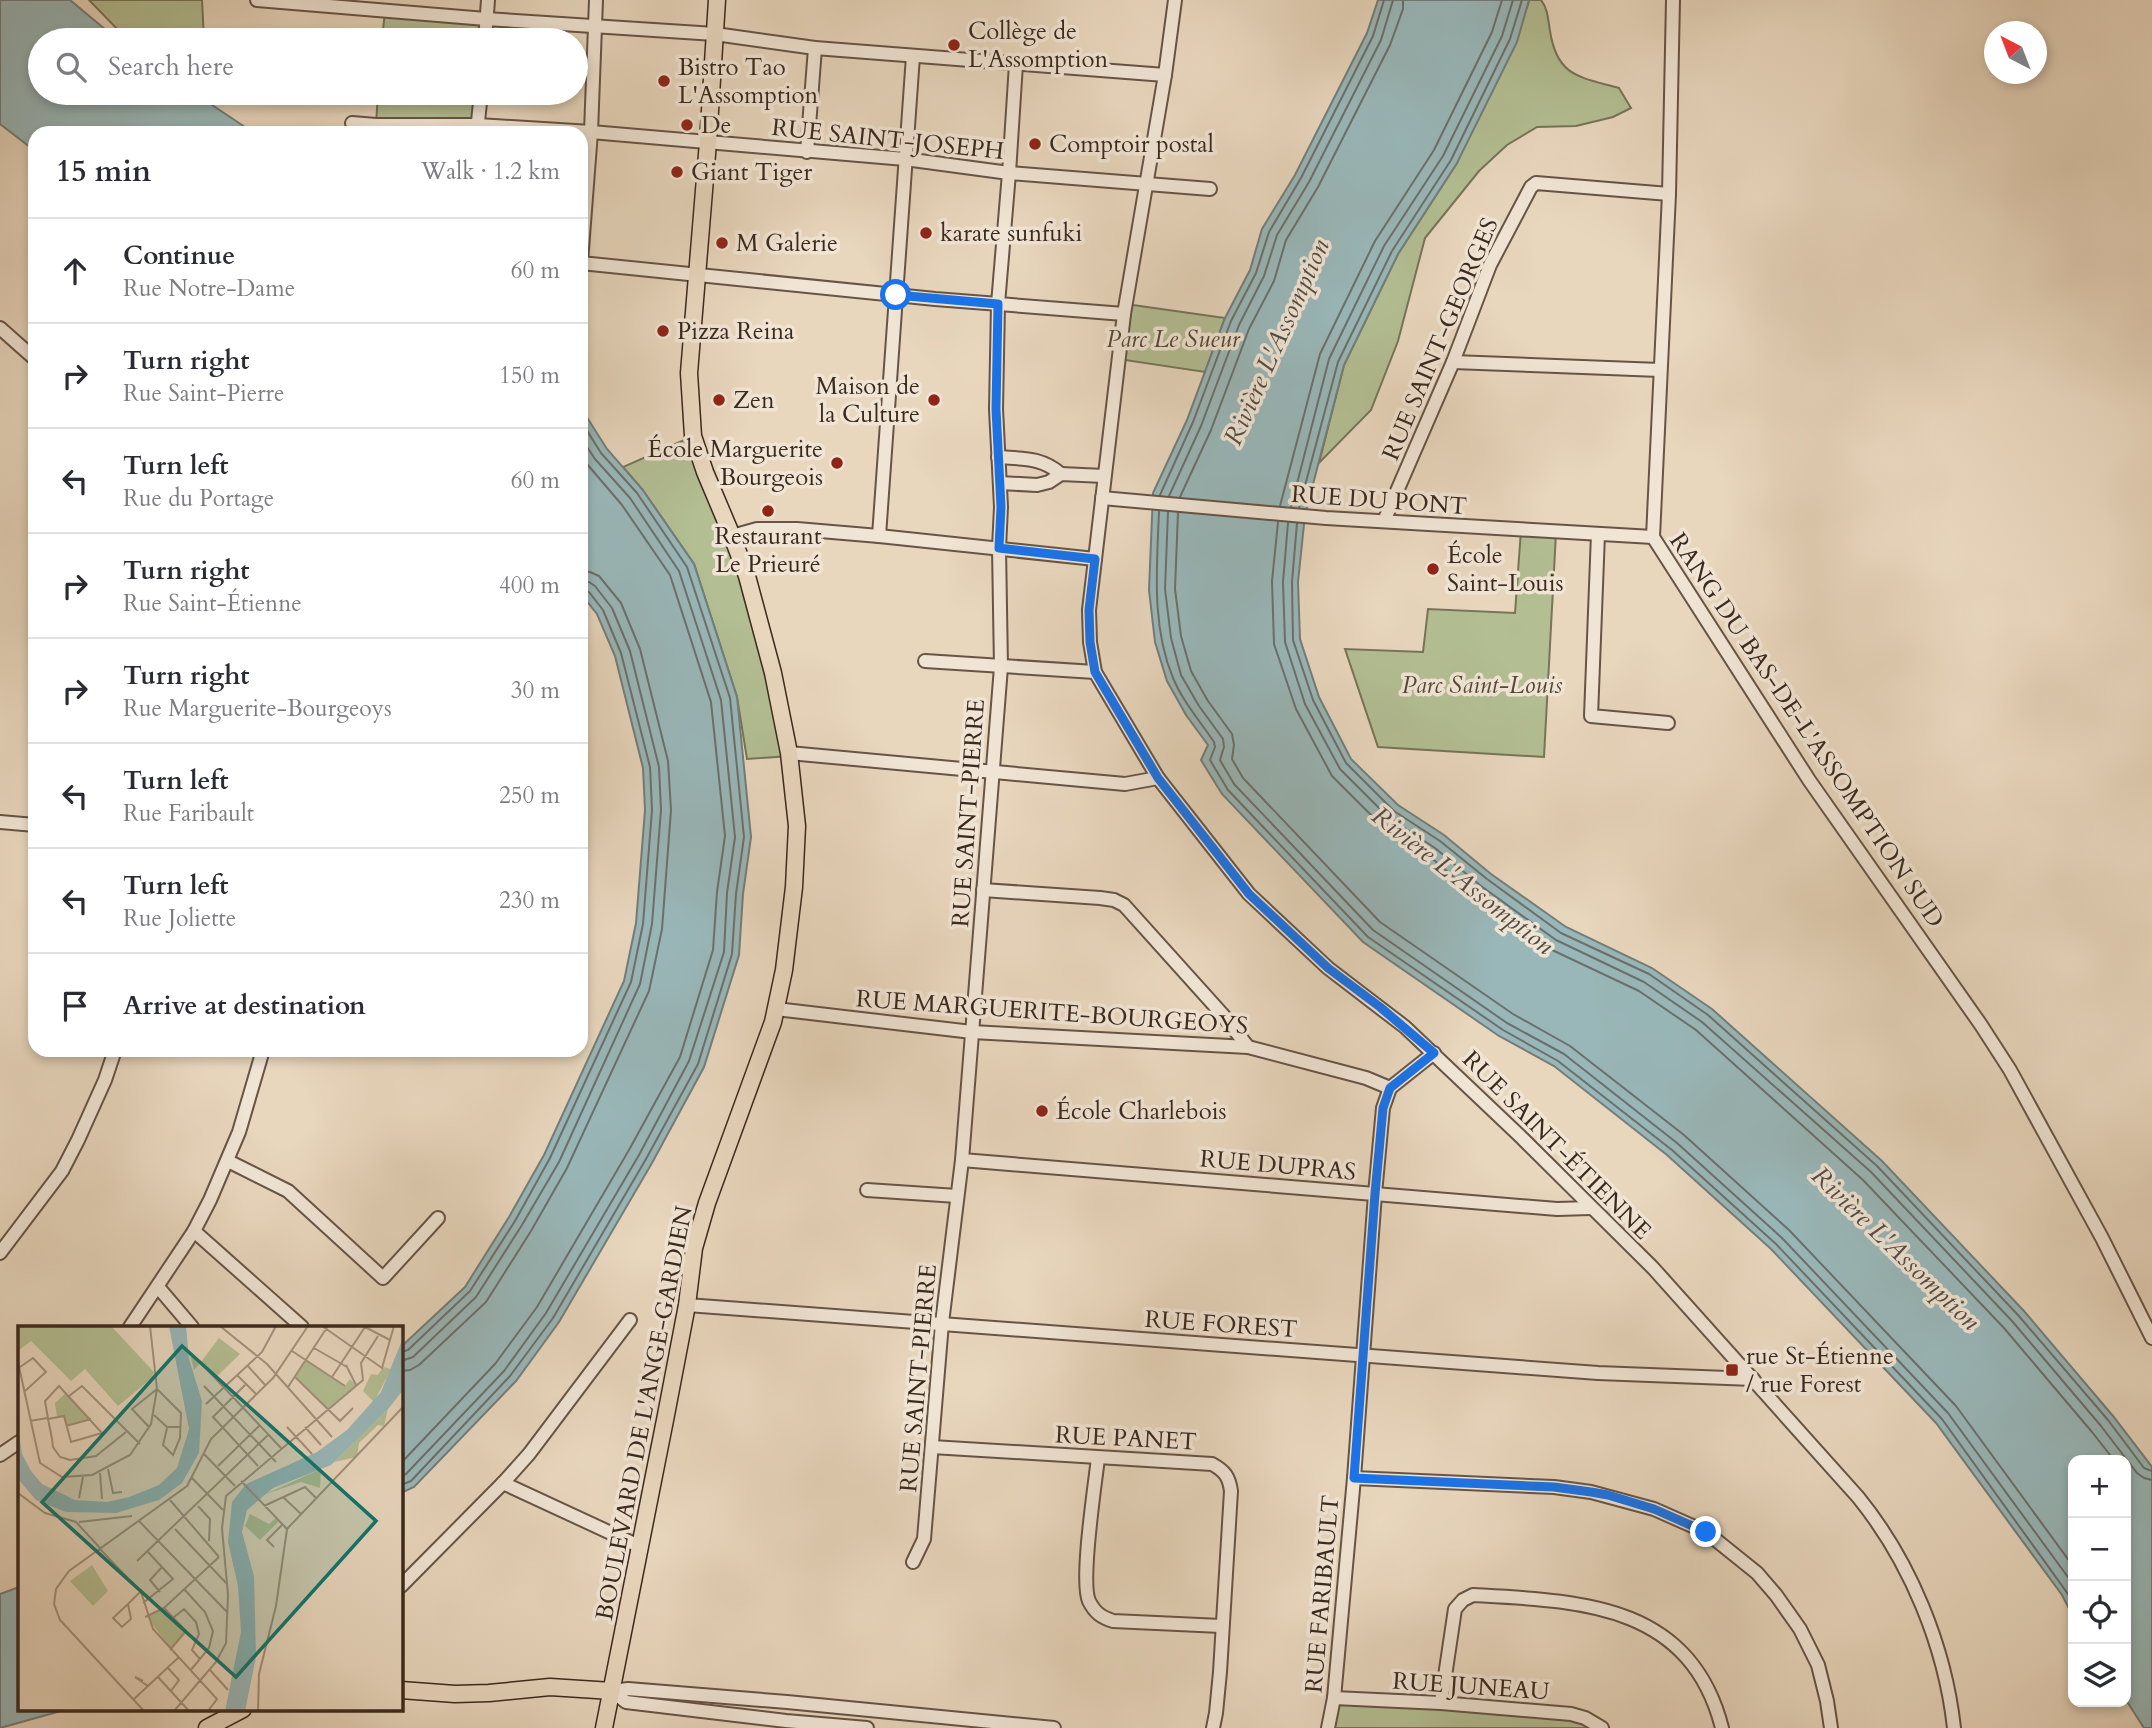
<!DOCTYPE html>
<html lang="en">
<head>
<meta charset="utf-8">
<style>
  body { margin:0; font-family:Cardo,serif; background:#f2f2f3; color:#2b2b33 }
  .controls { position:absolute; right:21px; bottom:21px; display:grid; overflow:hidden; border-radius:14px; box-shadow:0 4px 10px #0003 }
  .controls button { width:63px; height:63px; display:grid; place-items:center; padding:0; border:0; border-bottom:2px solid #e1e1e2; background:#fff; color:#2b2b33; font:35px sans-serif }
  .compass { position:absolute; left:1984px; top:21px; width:63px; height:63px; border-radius:50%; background:#fff; box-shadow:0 4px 10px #0003; rotate:318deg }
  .stop { position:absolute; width:21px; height:21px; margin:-16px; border:5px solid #1a73e8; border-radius:50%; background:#fff }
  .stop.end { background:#1a73e8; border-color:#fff; box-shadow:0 2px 7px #0008 }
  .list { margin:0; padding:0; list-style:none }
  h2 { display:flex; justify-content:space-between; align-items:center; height:91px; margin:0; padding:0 28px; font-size:30px }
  h2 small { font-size:23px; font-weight:400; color:#7c7c81 }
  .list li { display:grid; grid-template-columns:46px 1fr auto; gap:21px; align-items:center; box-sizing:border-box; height:105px; padding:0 28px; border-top:2px solid #e1e1e2 }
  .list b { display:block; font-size:26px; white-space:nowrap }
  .list p { margin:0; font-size:23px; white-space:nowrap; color:#7c7c81 }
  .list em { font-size:23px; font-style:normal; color:#7c7c81 }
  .icon { flex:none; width:38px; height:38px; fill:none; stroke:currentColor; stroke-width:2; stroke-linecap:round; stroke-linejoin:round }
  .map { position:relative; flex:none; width:2152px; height:1728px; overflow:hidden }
  .search { position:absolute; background:#fff; box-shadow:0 4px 10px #0003; left:28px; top:28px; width:560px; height:77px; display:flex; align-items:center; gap:18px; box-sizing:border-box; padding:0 24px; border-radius:38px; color:#7c7c81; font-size:26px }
  .panel { position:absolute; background:#fff; box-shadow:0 4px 10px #0003; left:28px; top:126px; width:560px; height:931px; border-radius:21px }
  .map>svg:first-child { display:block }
  .green { fill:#b3be93; stroke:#777458; stroke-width:2 }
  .water { fill:#99b7b9; stroke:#737e7b; stroke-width:2 }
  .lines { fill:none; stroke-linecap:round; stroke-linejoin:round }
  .shore { stroke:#6a706c; stroke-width:2 }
  .minor-casing { stroke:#665446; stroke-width:16 }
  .major-casing { stroke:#3b291e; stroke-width:19 }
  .minor { stroke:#f0e4d4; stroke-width:12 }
  .major { stroke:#e8d6bd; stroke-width:16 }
  .route { stroke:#1a73e8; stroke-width:9 }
  .poi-dot { fill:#8f2418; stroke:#f0e4d4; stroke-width:2.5 }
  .labels { text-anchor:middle; stroke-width:7; stroke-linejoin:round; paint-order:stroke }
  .poi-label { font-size:24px; fill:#3b291e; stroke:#f0e4d4; text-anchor:start }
  .street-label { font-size:24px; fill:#3b291e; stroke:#f0e4d4 }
  .park-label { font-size:24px; font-style:italic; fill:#534735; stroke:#f0e4d4 }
  .water-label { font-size:26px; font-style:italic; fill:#524c45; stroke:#f0e4d4 }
  .inset-road { fill:none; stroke:#a3917d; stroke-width:2 }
  .view { fill:#0f766e; fill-opacity:0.15; stroke:#0f766e; stroke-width:3.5 }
  .inset-edge { fill:none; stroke:#3b291e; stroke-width:3.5 }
</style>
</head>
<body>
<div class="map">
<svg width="2152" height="1728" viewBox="0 0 2152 1728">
  <rect width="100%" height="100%" fill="#e8d6bd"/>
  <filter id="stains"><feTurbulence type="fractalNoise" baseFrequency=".00286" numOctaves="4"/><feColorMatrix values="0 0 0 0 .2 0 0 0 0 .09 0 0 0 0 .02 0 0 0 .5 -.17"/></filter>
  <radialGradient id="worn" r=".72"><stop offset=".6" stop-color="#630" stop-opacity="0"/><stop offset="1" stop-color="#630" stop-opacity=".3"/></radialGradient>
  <g class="green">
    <polygon points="89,0 202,0 204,40 137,40 120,32"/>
    <path d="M1529 0H1541C1548 9 1548 20 1550 31 1557 77 1580 77 1619 88L1631 108 1613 117 1576 126 1537 127 1507 145 1479 171 1425 238 1398 341 1371 410 1319 463 1344 365 1398 254 1457 163 1528 5Z"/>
    <polygon points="385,11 486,19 485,40 382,40"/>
    <polygon points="378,93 481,93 478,125 376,125"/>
    <polygon points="1126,304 1225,318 1205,372 1118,359"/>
    <polygon points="693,436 732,536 789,756 747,759 737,697 694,564 642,489 623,467"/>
    <polygon points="1521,530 1556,533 1544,757 1378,747 1345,649 1423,652 1428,609 1515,613"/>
    <polygon points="1334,1698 1546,1712 1602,1728 1328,1728"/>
  </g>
  <g class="water">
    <polygon points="0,0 70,0 118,40 40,40 40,93 194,93 254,133 35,133 35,151 0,124"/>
    <polygon points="1378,0 1529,0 1517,42 1457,163 1398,254 1344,365 1305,515 1298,582 1300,639 1319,697 1351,759 1398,805 1444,835 1491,874 1566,927 1652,968 1712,1009 1882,1161 2024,1311 2113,1416 2152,1467 2152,1728 2144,1728 2126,1700 2126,1460 2073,1460 2073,1616 2062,1595 1936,1423 1771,1249 1667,1155 1554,1066 1499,1036 1363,942 1222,794 1201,760 1208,745 1186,715 1167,681 1155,642 1149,590 1153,493 1187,420 1225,318 1250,270 1262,229 1295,175 1367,33"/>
    <polygon points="581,408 607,449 642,489 694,564 737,697 751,837 743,894 739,955 704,1067 652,1163 559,1322 516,1381 414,1487 401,1493 401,1356 404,1344 465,1287 509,1217 544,1155 624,981 636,923 645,810 643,768 615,656 597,614 581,594"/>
    <polygon points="19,1587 19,1709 68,1709 0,1728 0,1594"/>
  </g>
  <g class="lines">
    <g class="shore">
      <polyline points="1160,495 1193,422 1231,321 1256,273 1269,232 1301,178 1373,36 1384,0"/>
      <polyline points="1169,496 1201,426 1239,325 1264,276 1277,235 1309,182 1381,40 1393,0"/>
      <polyline points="1180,497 1211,430 1249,329 1274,281 1286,240 1318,187 1390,45 1403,9 1403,0"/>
      <polyline points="1280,506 1320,354 1375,241 1434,150 1492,32 1502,0"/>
      <polyline points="1291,507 1329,359 1384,246 1443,156 1502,36 1513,0"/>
      <polyline points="1299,508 1338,362 1392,251 1451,160 1510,39 1522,0"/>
      <path d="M1159 511C1157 566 1151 625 1173 678 1183 702 1200 721 1214 742L1215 747 1210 760 1228 790 1368 937 1503 1030 1558 1061 1672 1150 1776 1244 1942 1419 2073 1601"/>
      <polyline points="1168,512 1165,589 1171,638 1181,675 1199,706 1223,739 1224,747 1220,760 1234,784 1373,930 1507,1023 1564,1054 1677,1143 1782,1238 1948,1413 2073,1584"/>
      <polyline points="1178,513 1175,589 1181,636 1191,671 1208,701 1232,734 1234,745 1232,759 1243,778 1380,922 1513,1014 1570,1046 1684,1135 1789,1230 1956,1406 2073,1566"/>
      <polyline points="1278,522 1272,581 1274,644 1296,709 1332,776 1383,827 1429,856 1475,895 1550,949 1639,991 1696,1030 1863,1180 2004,1328 2092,1432 2114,1460"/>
      <polyline points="1288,523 1283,582 1285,642 1305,704 1340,769 1389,818 1435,848 1481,886 1556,940 1644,982 1702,1022 1871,1172 2012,1321 2101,1426 2137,1473 2144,1478 2152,1480"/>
      <polyline points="1297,523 1292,582 1293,640 1313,700 1346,763 1394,811 1440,841 1487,879 1561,933 1649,974 1708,1015 1877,1166 2018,1315 2108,1420 2144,1468 2152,1471"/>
      <polyline points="401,1352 408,1350 470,1291 515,1221 550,1158 631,982 643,924 652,810 650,767 621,653 603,610 589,592 581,590"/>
      <polyline points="401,1361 413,1357 476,1297 522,1225 559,1162 640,984 652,924 661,810 659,767 630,651 612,608 595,586 589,582 581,581"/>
      <polyline points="401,1371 410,1370 419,1365 486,1302 531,1231 567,1168 649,991 662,929 671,810 668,761 640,649 621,603 599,576 590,572 581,571"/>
      <polyline points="401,1463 495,1364 537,1307 629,1150 680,1057 713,950 717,892 725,836 711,702 670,575 622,505 581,457"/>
      <polyline points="401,1476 406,1474 504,1371 546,1313 639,1155 689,1061 724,952 727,893 735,837 721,700 679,571 630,498 595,459 581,438"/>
      <polyline points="401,1485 411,1481 510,1376 553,1318 646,1159 698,1064 732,954 736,894 744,837 730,698 687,567 637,493 601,453 581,421"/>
    </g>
    <defs>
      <g id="minor">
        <polyline points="257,0 486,19 715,34 815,48 1165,75"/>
        <path d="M1175 0 1165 75 1124 314 1089 610 1090 642 1095 672 1158 778 1249 894 1328 968 1405 1027 1522 1138 1653 1268 1858 1497C1910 1561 1945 1646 1954 1728"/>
        <polyline points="1673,0 1669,194 1653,537 1809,780 1981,1025 2010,1070 2102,1238 2152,1338"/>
        <polyline points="485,40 488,0"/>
        <polyline points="352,123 376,125 478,125 591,132 905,159 1009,173 1210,189"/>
        <polyline points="477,131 481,93"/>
        <polyline points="807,152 815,48"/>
        <polyline points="581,262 591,132 596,0"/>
        <polyline points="581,263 935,299 1124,314"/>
        <polyline points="0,328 35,359"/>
        <polyline points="1453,362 1660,370"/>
        <path d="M998 457C1023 459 1041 457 1061 474"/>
        <polyline points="1000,483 1037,485 1049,482 1061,474 1104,476"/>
        <polyline points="1102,498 1326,518 1653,537"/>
        <polyline points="1384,521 1453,362 1490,265 1531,187 1536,183 1669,194"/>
        <polyline points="1598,534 1591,716 1668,723"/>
        <polyline points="732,536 757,529 797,529 879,536 1095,559"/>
        <polyline points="879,536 913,56"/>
        <polyline points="925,661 1095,672"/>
        <polyline points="789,753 1125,784 1158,778"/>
        <polyline points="0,822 35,825"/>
        <polyline points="983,890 1100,898 1114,900 1124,905 1223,1015 1248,1047"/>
        <polyline points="776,1009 972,1032 1248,1047 1366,1078 1390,1088"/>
        <polyline points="1390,1088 1434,1053"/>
        <polyline points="962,1160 1557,1209 1591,1208"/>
        <polyline points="228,1161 288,1191 383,1278 438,1218"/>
        <polyline points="867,1190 957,1196"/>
        <polyline points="194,1231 302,1327"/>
        <polyline points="0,1253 62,1171 78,1140 105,1080 115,1050"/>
        <polyline points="158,1287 192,1327"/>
        <polyline points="687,1305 1598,1373 1753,1379"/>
        <polyline points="130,1327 194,1231 210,1200 239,1132 263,1050"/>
        <path d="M932 1447 1212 1464C1225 1471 1229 1477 1231 1491L1220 1672 1216 1713 1213 1728"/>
        <polyline points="0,1455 19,1442"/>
        <path d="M1098 1458C1095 1485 1080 1581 1089 1601 1095 1613 1101 1617 1113 1621L1221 1626"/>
        <polyline points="1354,1478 1554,1487 1591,1492 1654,1509 1706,1532 1757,1573 1776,1595 1800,1629 1818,1665 1827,1701 1831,1728"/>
        <polyline points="503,1483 641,1547"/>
        <polyline points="913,1562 924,1539 942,1323 962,1160 1001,667 999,548 1001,507 996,409 998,304 1009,173 1016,64"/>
        <polyline points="401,1586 503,1483 529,1454 630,1320"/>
        <polyline points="612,1691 628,1689 787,1702 1054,1728"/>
        <polyline points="612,1691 626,1702 786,1721 867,1728"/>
        <polyline points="1334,1698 1441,1703 1571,1714 1585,1718 1602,1728"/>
        <path d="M1441 1703 1455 1609 1463 1600 1473 1595C1580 1601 1690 1603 1722 1728"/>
        <polyline points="1328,1728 1334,1698 1354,1478 1375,1194 1383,1108 1390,1088"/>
      </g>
      <g id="major">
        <polyline points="401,1690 455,1694 489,1693 550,1687 612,1691"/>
        <polyline points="207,1728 243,1709"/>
        <polyline points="604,1728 666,1415 687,1305 694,1248 707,1203 773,1022 784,970 794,887 797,826 789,753 773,673 747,576 732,536 705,472 693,436 689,373 708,142 717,0"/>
      </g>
    </defs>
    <use href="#minor" class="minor-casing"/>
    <use href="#major" class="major-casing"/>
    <use href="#minor" class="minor"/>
    <use href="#major" class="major"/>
  </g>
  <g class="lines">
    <polyline class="route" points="896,295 998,304 996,409 1001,507 999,548 1095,559 1089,610 1090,642 1095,672 1158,778 1249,894 1328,968 1380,1007 1434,1053 1390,1088 1383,1108 1375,1194 1354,1478 1554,1487 1591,1492 1608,1495 1654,1509 1706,1532"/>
  </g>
  <g class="poi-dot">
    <circle cx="954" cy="45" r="7"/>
    <circle cx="664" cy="81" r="7"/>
    <circle cx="687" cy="125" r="7"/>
    <circle cx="1035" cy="144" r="7"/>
    <circle cx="677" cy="172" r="7"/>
    <circle cx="926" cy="233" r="7"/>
    <circle cx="722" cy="243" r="7"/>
    <circle cx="663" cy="331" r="7"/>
    <circle cx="719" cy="400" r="7"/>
    <circle cx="934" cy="400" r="7"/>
    <circle cx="837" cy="463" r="7"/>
    <circle cx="768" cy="511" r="7"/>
    <circle cx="1433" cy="569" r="7"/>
    <circle cx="1042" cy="1111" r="7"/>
    <rect x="1725" y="1363" width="14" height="14" rx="3.5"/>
  </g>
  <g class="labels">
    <g class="poi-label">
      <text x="968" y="39">Collège de<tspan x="968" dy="28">L'Assomption</tspan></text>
      <text x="678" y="75">Bistro Tao<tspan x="678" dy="28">L'Assomption</tspan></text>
      <text x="701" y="133">De</text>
      <text x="1049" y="152">Comptoir postal</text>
      <text x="691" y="180">Giant Tiger</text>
      <text x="940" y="241">karate sunfuki</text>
      <text x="736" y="251">M Galerie</text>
      <text x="677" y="339">Pizza Reina</text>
      <text x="920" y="394" text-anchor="end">Maison de<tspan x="920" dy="28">la Culture</tspan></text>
      <text x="733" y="408">Zen</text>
      <text x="823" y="457" text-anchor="end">École Marguerite<tspan x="823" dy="28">Bourgeois</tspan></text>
      <text x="768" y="544" text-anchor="middle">Restaurant<tspan x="768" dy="28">Le Prieuré</tspan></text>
      <text x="1447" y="563">École<tspan x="1447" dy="28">Saint-Louis</tspan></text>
      <text x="1056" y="1119">École Charlebois</text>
      <text x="1746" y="1364">rue St-Étienne<tspan x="1746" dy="28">/ rue Forest</tspan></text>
    </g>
    <g class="street-label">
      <text transform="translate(888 139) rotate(6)" y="8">RUE SAINT-JOSEPH</text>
      <text transform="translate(1440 339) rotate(-67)" y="8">RUE SAINT-GEORGES</text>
      <text transform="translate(1379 500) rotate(4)" y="8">RUE DU PONT</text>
      <text transform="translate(1807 730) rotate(56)" y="8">RANG DU BAS-DE-L'ASSOMPTION SUD</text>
      <text transform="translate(968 813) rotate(-86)" y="8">RUE SAINT-PIERRE</text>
      <text transform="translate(1052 1012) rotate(4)" y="8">RUE MARGUERITE-BOURGEOYS</text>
      <text transform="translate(1557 1145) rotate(45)" y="8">RUE SAINT-ÉTIENNE</text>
      <text transform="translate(1278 1165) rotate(5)" y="8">RUE DUPRAS</text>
      <text transform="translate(1221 1324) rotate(4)" y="8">RUE FOREST</text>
      <text transform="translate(918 1378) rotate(-85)" y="8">RUE SAINT-PIERRE</text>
      <text transform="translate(644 1413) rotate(-79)" y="8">BOULEVARD DE L'ANGE-GARDIEN</text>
      <text transform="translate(1126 1438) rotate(3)" y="8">RUE PANET</text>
      <text transform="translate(1322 1594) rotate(-85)" y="8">RUE FARIBAULT</text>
      <text transform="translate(1471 1686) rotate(4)" y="8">RUE JUNEAU</text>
    </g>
    <g class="park-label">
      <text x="1173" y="347">Parc Le Sueur</text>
      <text x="1482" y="693">Parc Saint-Louis</text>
    </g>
    <g class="water-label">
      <text transform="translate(1276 342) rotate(-66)" y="9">Rivière L'Assomption</text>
      <text transform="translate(1463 880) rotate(38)" y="9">Rivière L'Assomption</text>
      <text transform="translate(1896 1248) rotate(44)" y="9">Rivière L'Assomption</text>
    </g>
  </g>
  <g transform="translate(18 1326)">
    <rect width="385" height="385" fill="#e8d6bd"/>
    <path d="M0 0H93L136 46 135 51 100 80 67 43 53 55 13 15 0 25ZM201 12 222 28 197 52 182 37 176 44 172 28 183 36ZM288 34 327 60 332 53 338 59 310 83 277 51ZM365 41 373 43 356 76 345 65 353 48 360 49ZM48 67 73 93 48 100 47 92 39 91 37 77ZM370 83 366 100 360 99 341 117 339 131 316 136ZM303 143 302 162 283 156 245 169ZM232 188 251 198 258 192 261 195 242 214 227 200ZM74 239 90 265 75 280 52 255ZM146 282 168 305 153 323 129 291Z" fill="#b3be93"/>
    <path d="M151 0H168L171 33 184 75 181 127 164 157 141 174 98 187 48 186 18 174 0 153V100L4 128 13 145 24 158 57 174 89 176 111 171 141 159 159 142 171 103ZM385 12V64L371 82 313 139 255 162 229 184 224 206 236 250 238 331 227 385H207L223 306 220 260 210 216 214 176 228 158 299 126 329 104 363 66Z" fill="#99b7b9"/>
    <path class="inset-road" d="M202 0 249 38 314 111M304 0 364 42 376 0M345 0 372 14M296 22 329 41M274 25 327 60M0 36 22 137 44 151 74 149 112 129 133 98 139 63 132 0M182 36 263 122M229 39 248 60M328 39 338 59M2 41 15 32 28 46 7 65M219 49 238 68M277 51 322 95 335 82M314 51 347 1M228 58 195 91 240 140M186 60 258 136M270 61 310 0M51 70 64 60 122 118M188 78 244 26 258 0M136 89 149 101H163M12 95 29 92 30 93 46 90 53 116 84 107 41 60 27 75 30 93 34 113 35 121 42 131 52 134 78 130 108 106M48 100 73 93M131 101 114 83 139 63 163 87 162 112 155 129 145 119 149 102M269 101 294 128M287 101 303 119M186 128 217 160M200 140 242 99M90 143 95 167 104 166M82 147 84 173M174 152 205 184M223 155 269 203M0 167 27 187 58 196 82 222M265 171 283 188M61 172 65 151M152 174 201 231M180 180 192 193 191 215M246 180 287 161 299 173M120 194 209 286M61 196 114 190M157 203 209 258M256 221 249 214 265 198M82 223 123 266 135 303 199 373 190 385M119 235 250 109M166 263 187 286 195 305 191 322 172 345M142 266 132 254 144 241M125 277 155 253 130 226M110 278 113 293 104 301 95 292 110 278 121 267 123 266M146 282 168 305 152 324M127 291 146 282 201 231M156 291 166 283 178 296 181 308 174 324 182 333M150 342 161 354 153 365M192 344 210 364M140 351 171 385M125 355 117 351 130 360M116 373 161 331M126 385 42 294 36 278 38 263 51 245 169 160 193 113 255 52 290 0M156 385 198 336 208 317 210 269 204 202 208 170 345 54 343 37 360 10M240 385 241 348 258 280 269 203 385 81"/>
    <path class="view" d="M164 20 358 195 218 351 24 176Z"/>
    <rect width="385" height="385" class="inset-edge"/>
  </g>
  <rect width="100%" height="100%" filter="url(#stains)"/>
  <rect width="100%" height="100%" fill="url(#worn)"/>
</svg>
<div class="controls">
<button>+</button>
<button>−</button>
<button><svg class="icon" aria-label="locate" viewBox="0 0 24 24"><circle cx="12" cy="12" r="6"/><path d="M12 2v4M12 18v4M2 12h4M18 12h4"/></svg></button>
<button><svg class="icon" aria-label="layers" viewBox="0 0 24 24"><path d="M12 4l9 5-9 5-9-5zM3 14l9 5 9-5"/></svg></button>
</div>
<svg class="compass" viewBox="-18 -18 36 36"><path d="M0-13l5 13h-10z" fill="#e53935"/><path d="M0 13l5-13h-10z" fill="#7c7c81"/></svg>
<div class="stop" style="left:896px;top:295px"></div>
<div class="stop end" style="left:1706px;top:1532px"></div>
<div class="search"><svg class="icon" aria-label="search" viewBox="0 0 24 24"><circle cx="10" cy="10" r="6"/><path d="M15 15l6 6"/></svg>Search here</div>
<section class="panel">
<h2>15 min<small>Walk · 1.2 km</small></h2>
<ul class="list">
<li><svg class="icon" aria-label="ahead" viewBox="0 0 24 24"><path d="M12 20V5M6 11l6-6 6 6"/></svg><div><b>Continue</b><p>Rue Notre-Dame</p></div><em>60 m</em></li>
<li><svg class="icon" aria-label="right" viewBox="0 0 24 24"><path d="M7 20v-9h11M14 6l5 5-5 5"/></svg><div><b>Turn right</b><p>Rue Saint-Pierre</p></div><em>150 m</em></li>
<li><svg class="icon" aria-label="left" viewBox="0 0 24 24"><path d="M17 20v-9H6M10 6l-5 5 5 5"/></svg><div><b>Turn left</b><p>Rue du Portage</p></div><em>60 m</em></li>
<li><svg class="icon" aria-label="right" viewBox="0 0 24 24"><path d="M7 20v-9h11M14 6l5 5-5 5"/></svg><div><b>Turn right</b><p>Rue Saint-Étienne</p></div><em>400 m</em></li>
<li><svg class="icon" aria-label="right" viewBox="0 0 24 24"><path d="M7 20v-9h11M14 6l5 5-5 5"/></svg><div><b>Turn right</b><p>Rue Marguerite-Bourgeoys</p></div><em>30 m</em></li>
<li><svg class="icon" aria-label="left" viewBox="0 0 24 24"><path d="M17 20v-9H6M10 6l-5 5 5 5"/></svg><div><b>Turn left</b><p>Rue Faribault</p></div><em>250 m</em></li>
<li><svg class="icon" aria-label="left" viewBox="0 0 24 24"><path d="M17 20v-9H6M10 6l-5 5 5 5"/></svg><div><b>Turn left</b><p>Rue Joliette</p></div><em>230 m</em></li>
<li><svg class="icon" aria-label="arrive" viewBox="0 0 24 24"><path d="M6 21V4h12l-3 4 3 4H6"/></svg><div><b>Arrive at destination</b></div></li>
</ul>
</section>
</div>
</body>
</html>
